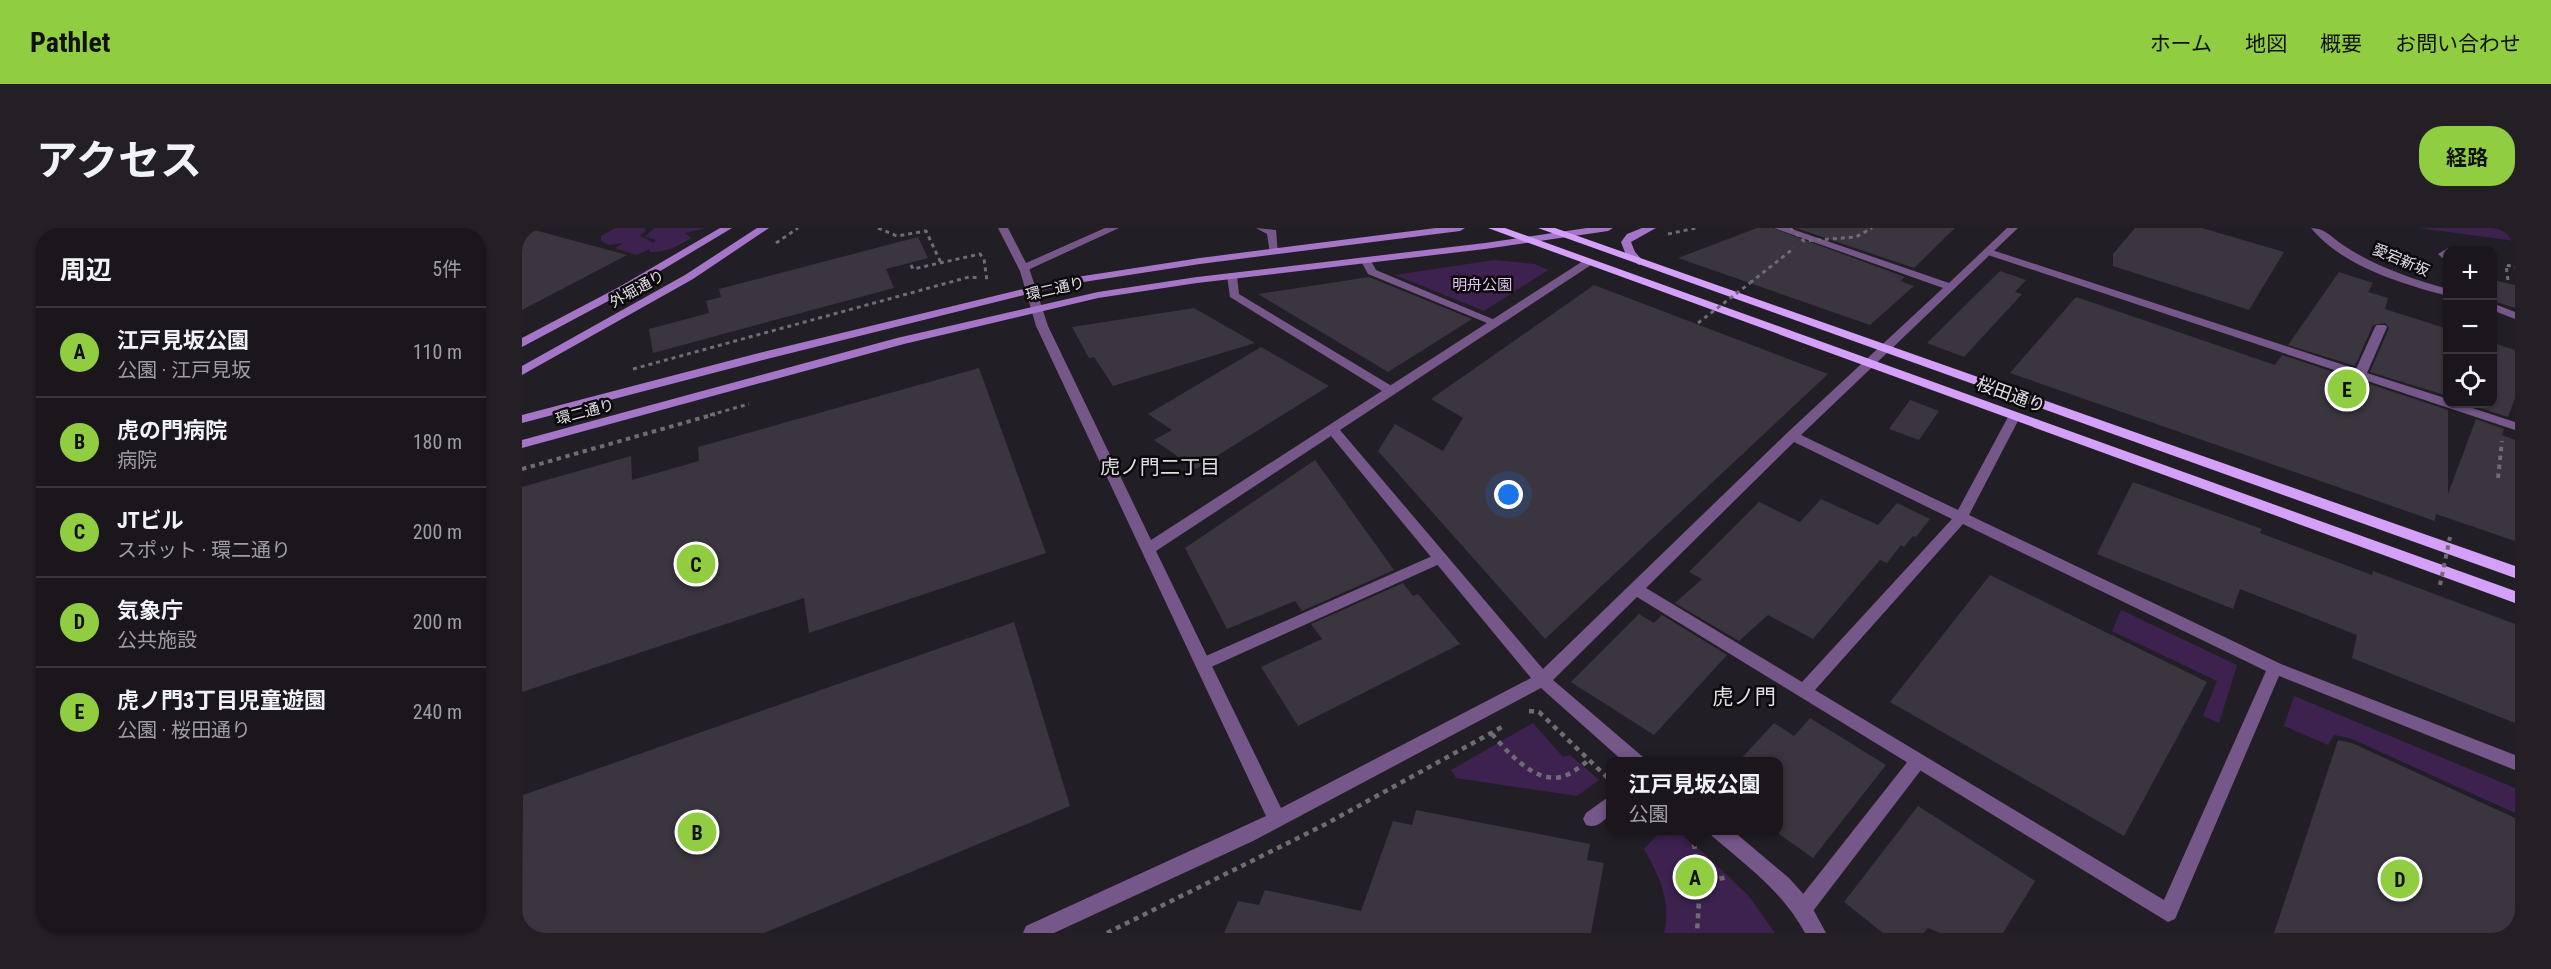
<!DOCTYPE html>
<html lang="ja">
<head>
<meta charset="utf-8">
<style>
  body { margin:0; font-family:"Roboto Condensed","Noto Sans JP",sans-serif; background:#231f25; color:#f1f3f6 }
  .controls { position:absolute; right:18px; top:18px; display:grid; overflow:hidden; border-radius:12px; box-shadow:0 2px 4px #0004 }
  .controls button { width:54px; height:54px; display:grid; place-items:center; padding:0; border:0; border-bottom:2px solid #38353b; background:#1a161c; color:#f1f3f6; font:30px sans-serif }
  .you { position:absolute; left:987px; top:267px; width:21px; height:21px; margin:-15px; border:4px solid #fff; border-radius:50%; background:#1a73e8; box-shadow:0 0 0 9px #1a73e833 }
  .badge { display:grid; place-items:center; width:39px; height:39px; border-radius:50%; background:#90cd41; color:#111; font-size:20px; font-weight:700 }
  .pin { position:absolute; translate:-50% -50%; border:3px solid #fff; box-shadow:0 2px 6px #0006 }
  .popup { position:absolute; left:1084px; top:529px; width:177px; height:78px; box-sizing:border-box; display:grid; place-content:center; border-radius:12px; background:#1a161c; filter:drop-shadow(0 2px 4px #0005); font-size:20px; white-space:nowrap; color:#9f9fa3 }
  .popup b { font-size:22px; color:#f1f3f6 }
  .popup::after { content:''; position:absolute; left:50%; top:100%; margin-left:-12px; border:12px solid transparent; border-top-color:#1a161c }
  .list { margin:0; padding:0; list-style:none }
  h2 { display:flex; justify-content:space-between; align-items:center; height:78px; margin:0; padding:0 24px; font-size:26px }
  h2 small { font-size:20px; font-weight:400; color:#9f9fa3 }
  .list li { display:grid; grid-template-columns:39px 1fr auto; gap:18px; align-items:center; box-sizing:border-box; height:90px; padding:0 24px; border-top:2px solid #38353b }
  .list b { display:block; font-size:22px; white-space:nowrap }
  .list p { margin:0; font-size:20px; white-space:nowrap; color:#9f9fa3 }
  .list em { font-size:20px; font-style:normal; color:#9f9fa3 }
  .icon { flex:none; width:33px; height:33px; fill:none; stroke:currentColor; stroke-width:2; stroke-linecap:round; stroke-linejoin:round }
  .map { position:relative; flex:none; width:1993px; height:705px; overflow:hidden; border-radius:24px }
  header { display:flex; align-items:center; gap:36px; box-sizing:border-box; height:84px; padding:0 30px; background:#90cd41; color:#111 }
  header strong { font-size:28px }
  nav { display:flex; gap:33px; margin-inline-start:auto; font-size:21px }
  .intro { display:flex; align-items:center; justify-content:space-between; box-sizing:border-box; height:144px; padding:0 36px }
  h1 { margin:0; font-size:42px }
  .button { padding:15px 27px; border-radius:24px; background:#90cd41; color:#111; font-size:21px; font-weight:700 }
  main { display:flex; gap:36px; padding:0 36px }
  aside { flex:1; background:#1a161c; border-radius:24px; box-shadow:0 2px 4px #0004 }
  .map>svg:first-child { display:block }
  .green { fill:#3d224f }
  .building { fill:#3a353e }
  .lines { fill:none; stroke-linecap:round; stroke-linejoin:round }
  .path-far2 { stroke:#706c74; stroke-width:3; stroke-dasharray:4 4; stroke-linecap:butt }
  .path-far1 { stroke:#706c74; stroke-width:4; stroke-dasharray:4.5 4.5; stroke-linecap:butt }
  .path { stroke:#706c74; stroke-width:4.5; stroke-dasharray:5 5; stroke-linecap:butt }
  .service { fill:#75578a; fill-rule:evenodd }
  .minor { fill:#75578a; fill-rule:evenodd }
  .tertiary { fill:#75578a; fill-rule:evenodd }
  .secondary { fill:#a576c7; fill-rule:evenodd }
  .trunk { fill:#d5a0fa; fill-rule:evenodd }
  .path-bridge-far1 { stroke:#706c74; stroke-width:3; stroke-dasharray:4 4; stroke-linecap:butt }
  .path-bridge { stroke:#706c74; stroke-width:4; stroke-dasharray:4.5 4.5; stroke-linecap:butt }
  .labels { text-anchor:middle; stroke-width:5; stroke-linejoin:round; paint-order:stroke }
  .far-street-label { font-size:15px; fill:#e1dee4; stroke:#0b090c }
  .far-park-label { font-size:15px; fill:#dfc8f2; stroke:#0b090c }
  .street-label { font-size:18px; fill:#e1dee4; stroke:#0b090c }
  .neighbourhood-label { font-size:20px; fill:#e1dee4; stroke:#0b090c }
  .quarter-label { font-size:21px; fill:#e1dee4; stroke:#0b090c }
</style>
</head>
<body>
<header>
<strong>Pathlet</strong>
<nav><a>ホーム</a><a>地図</a><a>概要</a><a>お問い合わせ</a></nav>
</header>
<div class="intro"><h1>アクセス</h1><a class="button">経路</a></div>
<main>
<aside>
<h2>周辺<small>5件</small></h2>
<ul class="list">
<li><span class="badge">A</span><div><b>江戸見坂公園</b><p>公園 · 江戸見坂</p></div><em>110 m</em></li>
<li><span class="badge">B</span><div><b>虎の門病院</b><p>病院</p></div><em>180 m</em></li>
<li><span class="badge">C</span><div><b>JTビル</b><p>スポット · 環二通り</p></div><em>200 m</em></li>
<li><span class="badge">D</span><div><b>気象庁</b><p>公共施設</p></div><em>200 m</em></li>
<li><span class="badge">E</span><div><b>虎ノ門3丁目児童遊園</b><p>公園 · 桜田通り</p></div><em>240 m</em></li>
</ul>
</aside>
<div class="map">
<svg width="1993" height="705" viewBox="0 0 1993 705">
  <rect width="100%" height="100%" fill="#221e26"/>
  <g class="green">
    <path d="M93 0H122L124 2 118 8 132 15 134 12 123 9 132 0H185L163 5 169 10C157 18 143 25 127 24L128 21 114 27 93 20 101 15 87 17 79 13V8Z"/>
    <polygon points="1897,0 1993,0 1993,13"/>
    <polygon points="972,32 1013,36 1026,42 962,83 873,47"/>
    <polygon points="1599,382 1715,437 1697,495 1681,488 1695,453 1590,403"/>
    <polygon points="1772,468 1993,560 1993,585 1828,510 1812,507 1806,517 1762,498"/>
    <polygon points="1011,495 1041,529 1048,527 1077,552 1055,568 934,550 929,542"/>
    <path d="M1140 602 1158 603 1226 667 1253 705H1142C1150 675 1137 647 1122 621Z"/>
  </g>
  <g class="building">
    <polygon points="0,0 5,0 105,27 0,82"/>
    <polygon points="1235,0 1250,0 1383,49 1378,53 1392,58 1348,97 1156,30"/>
    <polygon points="1274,0 1433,0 1392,40"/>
    <polygon points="1613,0 1680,0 1762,24 1727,82 1591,38 1591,26"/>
    <polygon points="396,9 406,30 364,41 372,60 131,125 127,101 187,85 184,73 199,69 197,61"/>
    <polygon points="1478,43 1504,52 1493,64 1500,66 1442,129 1405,115"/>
    <polygon points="1817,44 1851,55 1846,64 1866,70 1863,81 1926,101 1926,168 1848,144 1867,100 1863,95 1851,97 1833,138 1766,117"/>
    <polygon points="847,49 950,91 866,144 736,66"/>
    <polygon points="1971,52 1993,57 1993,80 1971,73"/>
    <polygon points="1072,57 1306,146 1023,411 856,223 873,196 921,223 941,190 909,171"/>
    <polygon points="1554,69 1753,137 1760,127 1926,182 1926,266 1954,191 1982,201 1980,207 1993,212 1993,313 1914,286 1913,293 1488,145"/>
    <polygon points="672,80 733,115 591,158 572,129 567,130 550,99"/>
    <polygon points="1971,115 1993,122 1993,170 1986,189 1958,180 1960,176 1971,176"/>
    <polygon points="739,119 807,158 674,241 632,212 650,202 626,186"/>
    <polygon points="457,140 524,325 287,405 282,370 0,464 0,259 109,228 110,252 177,233 176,219"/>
    <polygon points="1388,172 1417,183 1397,212 1367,201"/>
    <polygon points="793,232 872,342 780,383 773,373 705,401 663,320"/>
    <polygon points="1611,254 1740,301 1738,305 1850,347 1851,343 1993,396 1993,495 1830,430 1835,407 1718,361 1711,381 1575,326"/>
    <polygon points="1299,271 1356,297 1375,275 1408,291 1394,309 1391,308 1382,319 1379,317 1365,335 1358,332 1291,411 1246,387 1217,413 1153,375 1180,351 1167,344 1237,274 1278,294"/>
    <polygon points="1468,347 1685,454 1602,608 1368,474"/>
    <polygon points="881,355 891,368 896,366 938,416 776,498 739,439 800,411 789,396"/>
    <polygon points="1117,386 1132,395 1140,387 1205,427 1132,507 1049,454"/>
    <polygon points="492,394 548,578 242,705 0,705 1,567"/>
    <polygon points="1288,490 1364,537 1291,630 1257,606 1257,534 1216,534 1252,495 1272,508"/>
    <polygon points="1816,512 1830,515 1993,590 1993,705 1752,705"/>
    <polygon points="1396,578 1513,653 1481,705 1418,705 1406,700 1402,705 1361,705 1322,674"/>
    <polygon points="894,582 1068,616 1065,632 1082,635 1069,705 702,705 716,673 737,677 743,662 839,683 871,593 890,597"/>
  </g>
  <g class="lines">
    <g class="path-far2">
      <polyline points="356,0 375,8 404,3 419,35"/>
      <polyline points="1146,6 1174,0"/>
      <polyline points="254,15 276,0"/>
      <polyline points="389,37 391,41 458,26 462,31 465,53"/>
      <polyline points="1986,52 1984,37 1993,39"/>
      <polyline points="1228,55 1272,20"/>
      <polyline points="111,141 447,49 457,50"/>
      <polyline points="188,187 227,176"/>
    </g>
    <g class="path-far1">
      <polyline points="0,241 193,186"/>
      <polyline points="1976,250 1980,213"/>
    </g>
    <g class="path">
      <polyline points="1007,483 1017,484 1089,553"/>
      <path d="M970 506C985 524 1013 555 1039 549 1048 547 1059 538 1067 532"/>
      <polyline points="1172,616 1178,655 1175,705"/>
      <polyline points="1178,655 1206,649"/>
      <polyline points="585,705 802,597 980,499"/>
    </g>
    <g class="service">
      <polygon points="1926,20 1931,22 1926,22 1926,35 1916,26"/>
      <path d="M1089 567V586C1081 593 1075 601 1064 597L1061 591 1064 585Z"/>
    </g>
    <g class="minor">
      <polygon points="476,0 486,0 504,35 583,0 597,0 508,41 507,45 503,46 498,43"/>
      <polygon points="734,0 754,2 756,26 748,26 745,6"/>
      <path d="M1789 0C1803 0 1809 9 1821 17 1852 38 1890 51 1926 61V68C1880 56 1820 38 1789 0Z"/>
      <polygon points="1467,21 1834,141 1853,99 1855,97 1863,97 1865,99 1845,145 1926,171 1926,176 1938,176 1993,194 1993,202 1463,26 1462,24"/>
      <polygon points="844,30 848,31 854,42 980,95 974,98 970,97 846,46 839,33"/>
      <polygon points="710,45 715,48 717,66 873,160 873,166 865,166 708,69 705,48"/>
      <polygon points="1970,75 1993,84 1993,91 1970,82"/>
      <polygon points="917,325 924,330 922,334 687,440 675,440 673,436 675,432"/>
      <polygon points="1396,526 1402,528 1405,533 1402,538 1288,687 1281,690 1274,687 1271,681 1274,675 1390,528"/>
    </g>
    <g class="tertiary">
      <path d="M1252 0H1267L1427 55 1485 0H1496L1279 207 1436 282 1486 189 1492 185 1497 186 1498 189 1447 287 1759 436 1993 527V542L1757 448 1653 691 1646 694 1115 369 1031 452 1121 529 1123 534H1102L1019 460 731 613 532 705H501L504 698 744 588 514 98 498 43 499 41 508 43 526 98 629 312 1061 33H1069V37L818 202 1021 441 1265 205 1421 60ZM809 208 1009 450 759 580 634 323ZM1272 214 1430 291 1280 454 1124 360ZM1441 296 1744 443 1642 672 1293 462Z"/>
      <path d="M1187 602H1210L1267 650 1285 670 1304 705H1283C1261 664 1225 638 1190 608Z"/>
    </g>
    <g class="secondary">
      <polygon points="198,0 210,0 105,63 0,119 0,110 97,59"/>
      <polygon points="235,0 247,0 171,51 0,147 0,138 163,47"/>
      <polygon points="914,0 943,0 938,3 678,36 542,57 245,131 0,195 0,187 237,125 542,51 678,30"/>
      <polygon points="1065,0 1091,0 1086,3 963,21 675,55 576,70 382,116 0,220 0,212 375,110 576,64 675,49 963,15"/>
      <polygon points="1120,0 1134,0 1109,14 1113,24 1122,34 1117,37 1104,27 1099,14 1105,6"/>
    </g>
    <g class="trunk">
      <polygon points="966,0 983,0 1993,363 1993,375"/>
      <polygon points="1016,0 1033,0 1993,338 1993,350"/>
    </g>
    <g class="path-bridge-far1">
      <polyline points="1268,0 1282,13 1334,9 1350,0"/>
      <polyline points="1176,95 1228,55"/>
    </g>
    <polyline class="path-bridge" points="1918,357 1928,309"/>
  </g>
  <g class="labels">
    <g class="far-street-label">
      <text transform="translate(1879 32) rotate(23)" y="5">愛宕新坂</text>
      <text transform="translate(115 61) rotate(-29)" y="5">外堀通り</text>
      <text transform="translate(533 61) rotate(-13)" y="5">環二通り</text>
      <text transform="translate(63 184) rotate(-15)" y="5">環二通り</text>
    </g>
    <g class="far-park-label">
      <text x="960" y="62">明舟公園</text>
    </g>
    <g class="street-label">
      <text transform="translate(1489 167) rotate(20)" y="6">桜田通り</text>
    </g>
    <g class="neighbourhood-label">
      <text x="638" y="246">虎ノ門二丁目</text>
    </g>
    <g class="quarter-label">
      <text x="1222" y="476">虎ノ門</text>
    </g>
  </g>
</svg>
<div class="controls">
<button>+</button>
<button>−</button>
<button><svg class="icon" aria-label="locate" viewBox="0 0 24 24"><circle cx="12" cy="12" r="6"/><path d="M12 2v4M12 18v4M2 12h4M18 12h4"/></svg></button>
</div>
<div class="you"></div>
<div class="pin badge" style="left:1173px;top:649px">A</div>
<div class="popup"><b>江戸見坂公園</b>公園</div>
<div class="pin badge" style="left:175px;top:604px">B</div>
<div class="pin badge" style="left:174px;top:336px">C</div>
<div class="pin badge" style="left:1878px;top:651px">D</div>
<div class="pin badge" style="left:1825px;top:161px">E</div>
</div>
</main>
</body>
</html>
